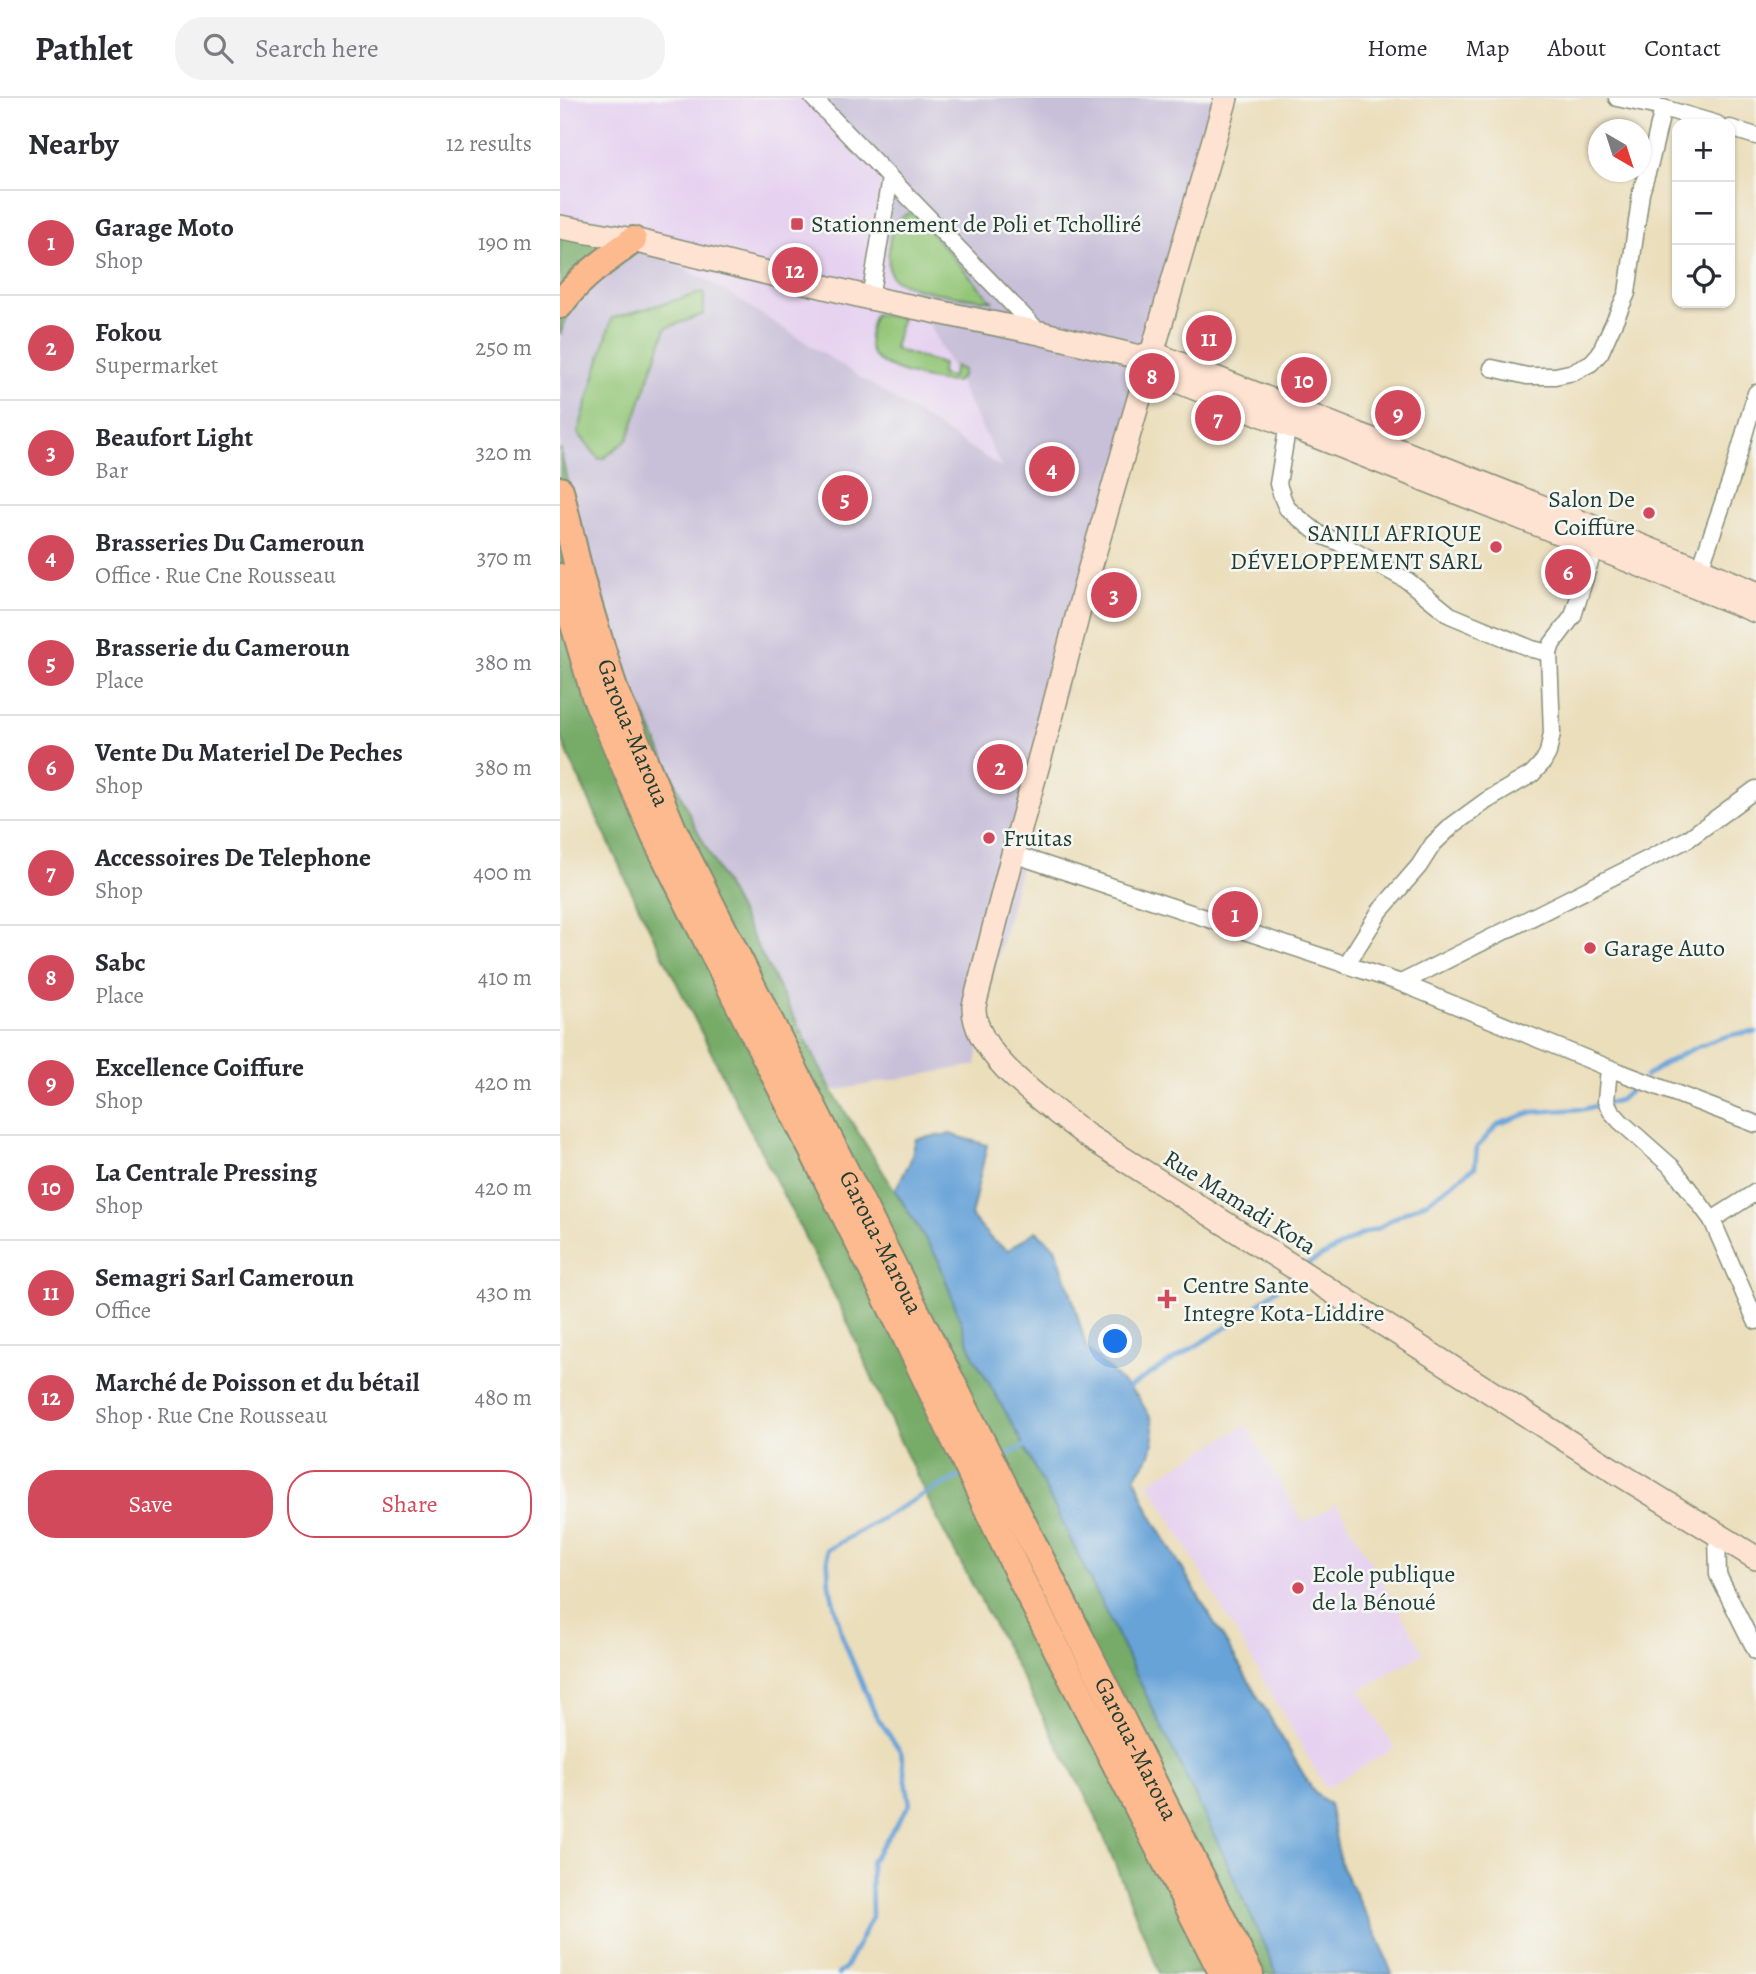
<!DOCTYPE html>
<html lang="en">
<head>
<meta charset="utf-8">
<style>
  body { margin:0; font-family:Alegreya,serif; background:#f2f2f3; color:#2b2b33 }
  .controls { position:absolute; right:21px; top:21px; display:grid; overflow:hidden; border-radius:14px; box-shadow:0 2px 5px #0004 }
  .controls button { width:63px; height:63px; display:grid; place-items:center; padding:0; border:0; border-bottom:2px solid #e1e1e2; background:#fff; color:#2b2b33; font:35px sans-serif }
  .compass { position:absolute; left:1028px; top:21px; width:63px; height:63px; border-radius:50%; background:#fff; box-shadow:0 2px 5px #0004; rotate:141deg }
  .you { position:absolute; left:556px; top:1244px; width:24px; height:24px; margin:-18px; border:5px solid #fff; border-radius:50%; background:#1a73e8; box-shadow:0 0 0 10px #1a73e833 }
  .badge { display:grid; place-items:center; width:46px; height:46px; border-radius:50%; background:#d1495b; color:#fff; font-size:23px; font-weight:700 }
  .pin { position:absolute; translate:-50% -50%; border:4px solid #fff; box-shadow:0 2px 7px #0006 }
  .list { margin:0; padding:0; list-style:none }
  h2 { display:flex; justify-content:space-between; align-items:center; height:91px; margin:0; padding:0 28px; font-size:30px }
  h2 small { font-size:23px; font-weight:400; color:#7c7c81 }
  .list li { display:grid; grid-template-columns:46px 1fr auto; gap:21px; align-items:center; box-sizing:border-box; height:105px; padding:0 28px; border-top:2px solid #e1e1e2 }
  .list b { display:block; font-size:26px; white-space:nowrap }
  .list p { margin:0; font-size:23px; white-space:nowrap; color:#7c7c81 }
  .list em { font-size:23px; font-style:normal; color:#7c7c81 }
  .actions { display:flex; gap:14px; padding:21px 28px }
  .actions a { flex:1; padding:16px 0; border:2px solid #d1495b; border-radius:28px; text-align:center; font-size:24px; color:#d1495b }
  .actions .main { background:#d1495b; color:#fff }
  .icon { flex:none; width:38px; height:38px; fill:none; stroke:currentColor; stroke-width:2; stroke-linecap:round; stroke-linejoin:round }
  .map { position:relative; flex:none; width:1196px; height:1876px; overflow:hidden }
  header { display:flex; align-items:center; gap:42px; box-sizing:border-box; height:98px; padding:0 35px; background:#fff; border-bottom:2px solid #e1e1e2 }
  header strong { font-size:33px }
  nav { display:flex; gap:38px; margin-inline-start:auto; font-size:24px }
  .search { width:490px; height:63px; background:#f2f2f3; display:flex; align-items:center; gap:18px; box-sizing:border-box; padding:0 24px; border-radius:28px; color:#7c7c81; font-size:26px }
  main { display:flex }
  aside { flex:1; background:#fff }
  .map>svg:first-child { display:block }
  .built { fill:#e6d2f0 }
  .industrial { fill:#c8bfd8 }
  .green { fill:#93c677; stroke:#598256; stroke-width:2 }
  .forest { fill:#76ab68; stroke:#4a744e; stroke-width:2 }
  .water { fill:#67a3d8; stroke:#437086; stroke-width:2 }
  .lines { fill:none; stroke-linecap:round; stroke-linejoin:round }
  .stream { stroke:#67a3d8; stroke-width:4.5 }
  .minor-casing { stroke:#858e78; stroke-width:19 }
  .secondary-casing { stroke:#858e78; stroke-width:26 }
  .trunk-casing { stroke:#858e78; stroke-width:30 }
  .minor { stroke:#fff; stroke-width:16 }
  .secondary { stroke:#fee3d2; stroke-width:23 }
  .trunk { stroke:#fcba8e; stroke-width:26 }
  .poi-dot { fill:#d1495b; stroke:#f6f6f2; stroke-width:2.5 }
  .labels { text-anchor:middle; stroke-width:5; stroke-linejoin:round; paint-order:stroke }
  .poi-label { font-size:24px; fill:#1f3d34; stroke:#f6f6f2; text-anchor:start }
  .street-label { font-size:24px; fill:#1f3d34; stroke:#f6f6f2 }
</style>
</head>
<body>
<header>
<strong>Pathlet</strong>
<div class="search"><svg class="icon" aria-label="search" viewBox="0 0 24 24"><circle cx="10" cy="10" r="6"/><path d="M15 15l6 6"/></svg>Search here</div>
<nav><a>Home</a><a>Map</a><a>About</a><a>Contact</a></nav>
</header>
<main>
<aside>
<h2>Nearby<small>12 results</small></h2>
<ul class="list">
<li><span class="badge">1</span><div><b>Garage Moto</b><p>Shop</p></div><em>190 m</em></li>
<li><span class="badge">2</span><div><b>Fokou</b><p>Supermarket</p></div><em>250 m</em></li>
<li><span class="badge">3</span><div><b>Beaufort Light</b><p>Bar</p></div><em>320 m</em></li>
<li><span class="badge">4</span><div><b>Brasseries Du Cameroun</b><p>Office · Rue Cne Rousseau</p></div><em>370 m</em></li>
<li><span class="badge">5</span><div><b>Brasserie du Cameroun</b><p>Place</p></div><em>380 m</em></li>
<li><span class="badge">6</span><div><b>Vente Du Materiel De Peches</b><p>Shop</p></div><em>380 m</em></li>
<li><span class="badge">7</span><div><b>Accessoires De Telephone</b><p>Shop</p></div><em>400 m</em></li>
<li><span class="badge">8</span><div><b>Sabc</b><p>Place</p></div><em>410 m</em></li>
<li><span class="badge">9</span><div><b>Excellence Coiffure</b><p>Shop</p></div><em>420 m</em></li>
<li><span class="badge">10</span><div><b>La Centrale Pressing</b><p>Shop</p></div><em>420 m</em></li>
<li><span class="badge">11</span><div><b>Semagri Sarl Cameroun</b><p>Office</p></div><em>430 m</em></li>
<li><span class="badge">12</span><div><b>Marché de Poisson et du bétail</b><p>Shop · Rue Cne Rousseau</p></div><em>480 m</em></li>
</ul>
<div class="actions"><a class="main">Save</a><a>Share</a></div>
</aside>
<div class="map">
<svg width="1196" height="1876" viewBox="0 0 1196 1876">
  <rect width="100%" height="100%" fill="#f6f6f2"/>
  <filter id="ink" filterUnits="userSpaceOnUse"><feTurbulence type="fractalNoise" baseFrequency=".0143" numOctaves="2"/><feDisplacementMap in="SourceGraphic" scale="14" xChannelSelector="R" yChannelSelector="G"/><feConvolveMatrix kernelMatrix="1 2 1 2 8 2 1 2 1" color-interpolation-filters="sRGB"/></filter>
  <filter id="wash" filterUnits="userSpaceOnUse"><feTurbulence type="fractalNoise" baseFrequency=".00686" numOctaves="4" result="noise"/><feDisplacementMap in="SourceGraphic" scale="28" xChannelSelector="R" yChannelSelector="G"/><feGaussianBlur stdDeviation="1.57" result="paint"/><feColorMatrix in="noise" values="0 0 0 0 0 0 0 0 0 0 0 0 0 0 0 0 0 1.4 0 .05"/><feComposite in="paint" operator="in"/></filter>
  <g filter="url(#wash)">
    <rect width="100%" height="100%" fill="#ebdebb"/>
    <g class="built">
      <polygon points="0,0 253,0 330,80 322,132 444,371 170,196 86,148 0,132"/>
      <polygon points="686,1327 743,1425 777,1406 864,1555 800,1592 834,1650 766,1690 589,1384"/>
    </g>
    <polygon class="industrial" points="253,0 666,0 534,479 424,914 416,967 272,993 131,720 69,582 9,392 0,350 0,237 6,218 28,188 86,148 170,196 442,370 322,132 330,80"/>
    <g class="green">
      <path d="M353 114 432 203C414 200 341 192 332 179 326 170 329 151 330 141 333 126 338 118 353 114Z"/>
      <polygon points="144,194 144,216 106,230 68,341 44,360 39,361 18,335 52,220"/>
      <path d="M315 216 342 220 334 251 383 266 381 277 392 279 395 268 403 272 402 278 396 284C376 285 328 274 314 258 306 247 310 227 315 216Z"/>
    </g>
    <g class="forest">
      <path d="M0 132 86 148C48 174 14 190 0 237Z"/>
      <polygon points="0,350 9,392 69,582 131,720 272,993 378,1161 414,1259 454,1329 506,1432 660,1749 717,1876 600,1876 533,1712 381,1428 334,1330 284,1216 176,1004 78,807 9,659 0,635"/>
    </g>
    <polygon class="water" points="390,1036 427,1047 411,1118 431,1141 448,1152 476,1133 495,1149 510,1192 527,1251 578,1299 592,1322 594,1340 590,1357 575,1379 590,1416 754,1694 769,1706 781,1768 819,1842 832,1876 717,1876 660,1749 506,1432 454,1329 414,1259 378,1161 335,1092 350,1064 356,1041"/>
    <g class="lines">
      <g class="stream">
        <path d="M1085 979C1113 958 1161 934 1196 934"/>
        <polyline points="744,1168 802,1136 819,1130 834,1120 870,1102 915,1069 917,1049 938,1026 973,1014 1024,1011 1060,1002 1079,985"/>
        <polyline points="566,1291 683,1219 735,1176"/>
        <polyline points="440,1360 467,1347"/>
        <polyline points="278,1876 286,1869 312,1819 311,1764 350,1706 341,1654 315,1616 283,1541 269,1486 267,1452 364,1396 403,1377"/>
      </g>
    </g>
  </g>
  <g filter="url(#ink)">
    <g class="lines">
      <defs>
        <g id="minor">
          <polyline points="253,0 480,235"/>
          <polyline points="1057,0 1103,10 1157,26"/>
          <polyline points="1170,30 1196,38"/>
          <polyline points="310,200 330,80"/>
          <polyline points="932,270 967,278 995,278 1014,274 1031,265 1040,255 1067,195 1081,95 1091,61 1103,10"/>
          <polyline points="728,326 718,386 723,401 727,410 734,416 759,436 778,444 848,483 890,517 972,551 989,555"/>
          <polyline points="1137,479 1172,379 1196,295"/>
          <polyline points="453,756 841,885 1049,970 1196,1026"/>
          <polyline points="786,867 820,813 859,768 873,746 893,727 926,703 972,676 983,664 988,655 992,635 989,555 992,546 1013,518 1035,448"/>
          <polyline points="841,885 1128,741 1196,691"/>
          <polyline points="1049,970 1046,1003 1051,1013 1061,1024 1113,1070 1152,1122 1196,1223"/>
          <polyline points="1152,1122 1196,1094"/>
          <polyline points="1157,1436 1158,1477 1196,1553"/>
        </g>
        <g id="secondary">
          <path d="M666 0 528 477 492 616 453 756 414 908C412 957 490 1008 526 1037L1050 1370 1196 1460"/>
          <polyline points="0,129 73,142 310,200 480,235 579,259 592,255 1139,471 1196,495"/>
          <polyline points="587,271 1196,513"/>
        </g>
        <g id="trunk">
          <path d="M0 207C18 180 47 162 73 142"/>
          <path id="s1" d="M0 392 21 482 54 591 113 731 690 1876"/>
          <polyline points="0,479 35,598 95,739 344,1235 460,1479 663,1876"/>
        </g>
      </defs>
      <use href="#minor" class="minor-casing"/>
      <use href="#secondary" class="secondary-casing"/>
      <use href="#trunk" class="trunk-casing"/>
      <use href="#minor" class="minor"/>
      <use href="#secondary" class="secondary"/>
      <use href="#trunk" class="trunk"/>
    </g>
  </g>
  <g class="poi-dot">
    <rect x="230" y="119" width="14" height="14" rx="3.5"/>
    <circle cx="1089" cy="415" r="7"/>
    <circle cx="936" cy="449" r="7"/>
    <circle cx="429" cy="740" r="7"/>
    <circle cx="1030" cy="850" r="7"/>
    <path d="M603.5 1190.5h7v7h7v7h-7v7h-7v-7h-7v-7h7z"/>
    <circle cx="738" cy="1490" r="7"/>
  </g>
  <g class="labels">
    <g class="poi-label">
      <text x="251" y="134">Stationnement de Poli et Tcholliré</text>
      <text x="1075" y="409" text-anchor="end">Salon De<tspan x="1075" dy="28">Coiffure</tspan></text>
      <text x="922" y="443" text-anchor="end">SANILI AFRIQUE<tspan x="922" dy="28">DÉVELOPPEMENT SARL</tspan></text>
      <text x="443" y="748">Fruitas</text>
      <text x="1044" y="858">Garage Auto</text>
      <text x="623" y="1195">Centre Sante<tspan x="623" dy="28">Integre Kota-Liddire</tspan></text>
      <text x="752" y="1484">Ecole publique<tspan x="752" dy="28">de la Bénoué</tspan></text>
    </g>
    <g class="street-label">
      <text dy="8" stroke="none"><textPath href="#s1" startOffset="254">Garoua-Maroua</textPath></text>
      <text transform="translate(680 1104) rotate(32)" y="8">Rue Mamadi Kota</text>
      <text dy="8" stroke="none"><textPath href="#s1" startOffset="821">Garoua-Maroua</textPath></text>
      <text dy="8" stroke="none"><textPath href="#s1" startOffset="1388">Garoua-Maroua</textPath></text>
    </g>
  </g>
</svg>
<div class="controls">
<button>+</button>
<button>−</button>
<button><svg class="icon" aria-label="locate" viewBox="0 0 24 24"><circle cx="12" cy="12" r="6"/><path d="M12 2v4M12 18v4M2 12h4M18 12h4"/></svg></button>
</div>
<svg class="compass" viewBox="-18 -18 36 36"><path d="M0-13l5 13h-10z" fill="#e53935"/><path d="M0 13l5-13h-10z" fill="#7c7c81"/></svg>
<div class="you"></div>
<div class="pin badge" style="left:675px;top:816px">1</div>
<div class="pin badge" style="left:440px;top:669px">2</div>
<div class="pin badge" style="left:554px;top:497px">3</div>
<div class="pin badge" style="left:492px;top:371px">4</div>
<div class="pin badge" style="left:285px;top:400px">5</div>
<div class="pin badge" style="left:1008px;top:474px">6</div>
<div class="pin badge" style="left:658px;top:320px">7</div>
<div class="pin badge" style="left:592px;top:278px">8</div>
<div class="pin badge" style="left:838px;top:315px">9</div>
<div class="pin badge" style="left:744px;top:282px">10</div>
<div class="pin badge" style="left:649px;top:240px">11</div>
<div class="pin badge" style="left:235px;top:172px">12</div>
</div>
</main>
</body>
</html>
